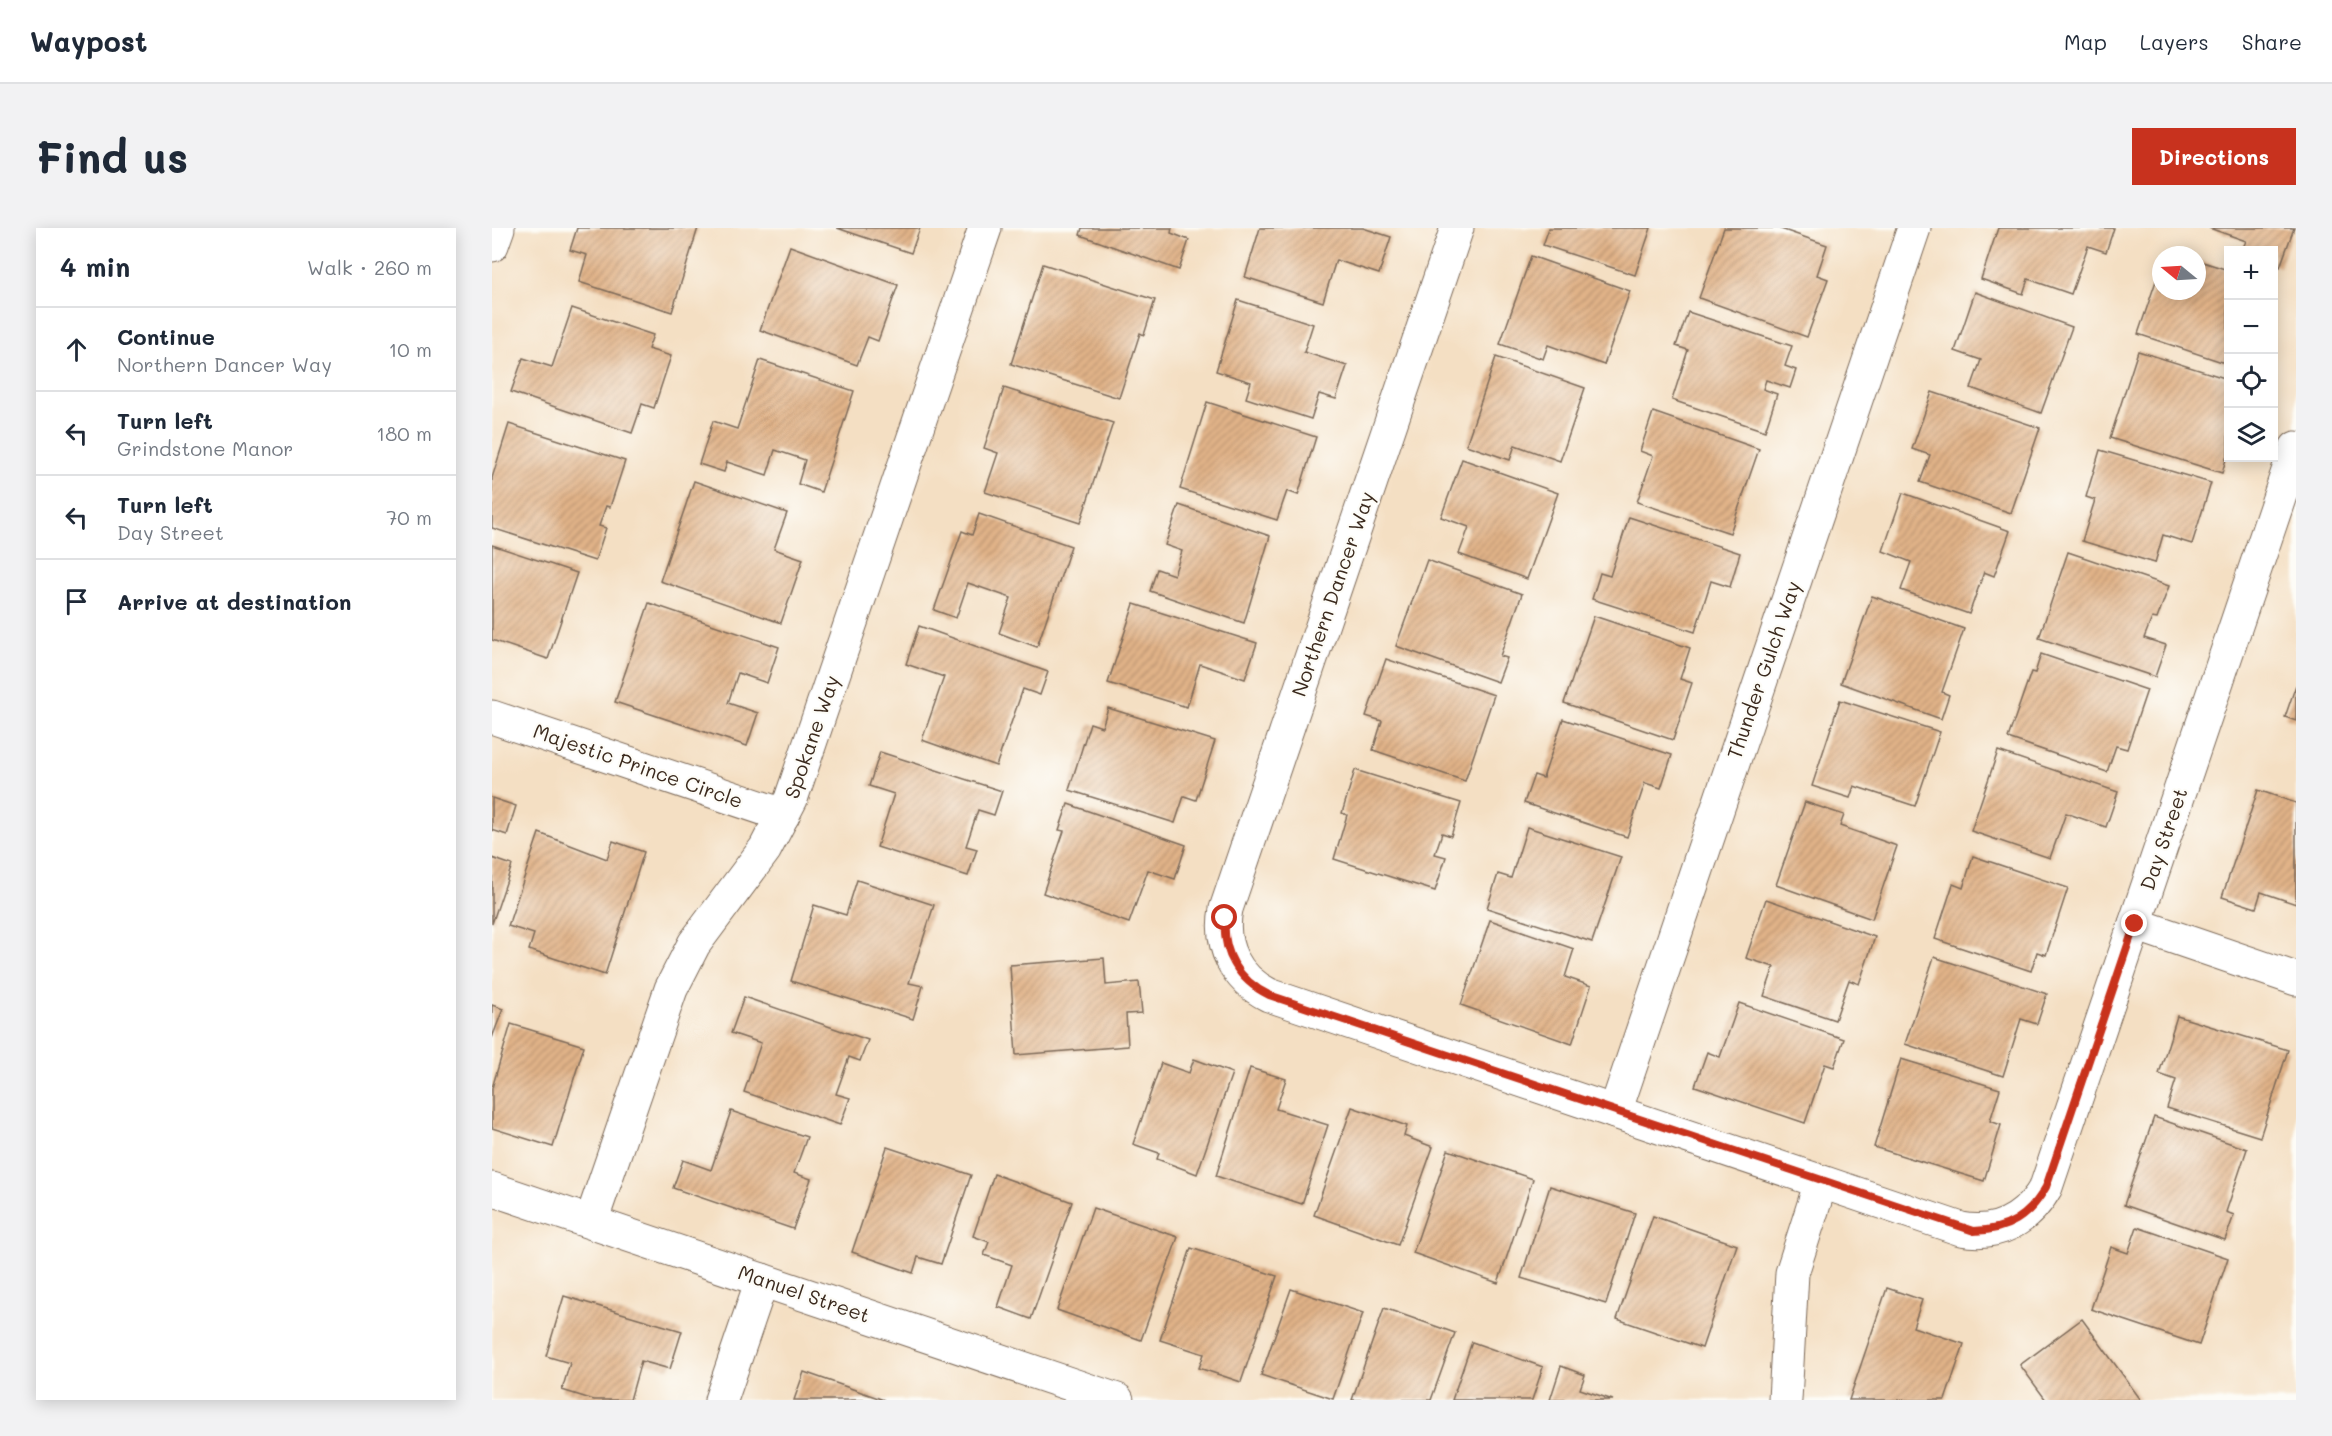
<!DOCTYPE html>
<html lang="en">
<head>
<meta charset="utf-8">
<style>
  body { margin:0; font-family:Mali,sans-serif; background:#f2f2f3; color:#1f2937 }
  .controls { position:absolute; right:18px; top:18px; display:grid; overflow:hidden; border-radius:0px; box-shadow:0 3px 15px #0003 }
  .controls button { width:54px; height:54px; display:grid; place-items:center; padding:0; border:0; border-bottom:2px solid #e0e1e3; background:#fff; color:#1f2937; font:30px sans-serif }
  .compass { position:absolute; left:1660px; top:18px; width:54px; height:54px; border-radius:50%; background:#fff; box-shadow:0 3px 15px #0003; rotate:288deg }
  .stop { position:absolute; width:18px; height:18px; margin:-14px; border:4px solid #c8321e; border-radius:50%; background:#fff }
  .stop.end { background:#c8321e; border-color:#fff; box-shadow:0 2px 6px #0008 }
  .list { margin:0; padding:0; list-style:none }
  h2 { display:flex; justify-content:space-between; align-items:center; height:78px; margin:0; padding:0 24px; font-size:26px }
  h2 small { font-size:20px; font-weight:400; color:#747a83 }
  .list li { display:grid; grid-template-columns:39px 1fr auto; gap:18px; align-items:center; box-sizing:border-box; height:84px; padding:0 24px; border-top:2px solid #e0e1e3 }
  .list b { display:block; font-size:22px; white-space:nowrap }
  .list p { margin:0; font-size:20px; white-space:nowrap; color:#747a83 }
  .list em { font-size:20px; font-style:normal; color:#747a83 }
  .icon { flex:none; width:33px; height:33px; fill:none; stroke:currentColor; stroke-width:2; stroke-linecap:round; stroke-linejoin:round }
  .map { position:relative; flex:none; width:1804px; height:1172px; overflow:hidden; border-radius:0px }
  header { display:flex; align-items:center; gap:36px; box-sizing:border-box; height:84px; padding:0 30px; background:#fff; border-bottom:2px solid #e0e1e3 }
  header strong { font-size:28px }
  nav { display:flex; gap:33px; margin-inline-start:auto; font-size:21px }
  .intro { display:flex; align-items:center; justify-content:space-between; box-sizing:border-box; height:144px; padding:0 36px }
  h1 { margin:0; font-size:42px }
  .button { padding:15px 27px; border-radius:0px; background:#c8321e; color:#fff; font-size:21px; font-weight:700 }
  main { display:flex; gap:36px; padding:0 36px }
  aside { flex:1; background:#fff; border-radius:0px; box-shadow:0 3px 15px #0003 }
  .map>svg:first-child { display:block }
  .building { fill:url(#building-hatch) }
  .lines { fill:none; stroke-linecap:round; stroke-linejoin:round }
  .minor-casing { stroke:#7c6958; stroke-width:35 }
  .minor { stroke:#fff; stroke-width:33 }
  .route { stroke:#c8321e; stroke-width:8 }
  .labels { text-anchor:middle; stroke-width:4.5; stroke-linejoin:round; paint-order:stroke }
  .street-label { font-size:20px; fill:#3b2a1e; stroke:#fdfcf7 }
</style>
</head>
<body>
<header>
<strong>Waypost</strong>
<nav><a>Map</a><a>Layers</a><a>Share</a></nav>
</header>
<div class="intro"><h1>Find us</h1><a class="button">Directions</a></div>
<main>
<aside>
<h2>4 min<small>Walk · 260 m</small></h2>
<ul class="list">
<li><svg class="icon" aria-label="ahead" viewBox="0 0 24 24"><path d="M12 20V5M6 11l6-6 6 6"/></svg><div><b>Continue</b><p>Northern Dancer Way</p></div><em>10 m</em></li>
<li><svg class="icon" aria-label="left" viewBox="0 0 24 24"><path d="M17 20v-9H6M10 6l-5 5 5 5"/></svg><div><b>Turn left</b><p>Grindstone Manor</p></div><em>180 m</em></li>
<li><svg class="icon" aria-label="left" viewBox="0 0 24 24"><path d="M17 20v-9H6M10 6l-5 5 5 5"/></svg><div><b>Turn left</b><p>Day Street</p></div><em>70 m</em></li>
<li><svg class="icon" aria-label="arrive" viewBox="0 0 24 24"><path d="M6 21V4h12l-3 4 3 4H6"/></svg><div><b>Arrive at destination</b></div></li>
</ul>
</aside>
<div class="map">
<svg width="1804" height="1172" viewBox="0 0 1804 1172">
  <defs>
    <pattern id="building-hatch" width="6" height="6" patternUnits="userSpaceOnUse" patternTransform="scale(1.5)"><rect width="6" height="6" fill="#e1b388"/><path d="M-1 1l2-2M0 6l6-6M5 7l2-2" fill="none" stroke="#b8926f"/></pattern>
  </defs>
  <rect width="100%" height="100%" fill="#fdfcf7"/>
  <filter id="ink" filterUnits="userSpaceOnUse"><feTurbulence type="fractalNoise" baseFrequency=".0167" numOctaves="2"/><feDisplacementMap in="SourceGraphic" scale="12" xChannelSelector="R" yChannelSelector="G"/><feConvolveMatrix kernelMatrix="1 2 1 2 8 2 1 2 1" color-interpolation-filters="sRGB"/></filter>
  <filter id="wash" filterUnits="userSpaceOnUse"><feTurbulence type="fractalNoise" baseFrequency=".008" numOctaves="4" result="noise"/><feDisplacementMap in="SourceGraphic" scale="24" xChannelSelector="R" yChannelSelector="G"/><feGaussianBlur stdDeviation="1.35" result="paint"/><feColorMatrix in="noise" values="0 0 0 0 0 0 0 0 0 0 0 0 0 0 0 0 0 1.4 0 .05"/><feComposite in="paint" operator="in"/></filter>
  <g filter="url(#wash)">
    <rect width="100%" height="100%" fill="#f4dfc3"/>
    <g id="blocks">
      <g class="building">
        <polygon points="85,0 206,0 180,84 87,54 95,27 78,22"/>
        <polygon points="345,0 428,0 419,25"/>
        <polygon points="590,0 680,0 679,5 697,12 687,42 588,7"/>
        <polygon points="768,0 871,0 899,9 887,46 844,32 831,74 753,49"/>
        <polygon points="1057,0 1159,0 1143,47 1051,17"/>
        <polygon points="1232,0 1286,0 1335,17 1325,47 1336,51 1315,109 1207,70"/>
        <polygon points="1506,0 1622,0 1614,24 1596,18 1579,66 1536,51 1531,66 1489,51"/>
        <polygon points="1717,0 1802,0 1788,39 1782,37 1782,22 1750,22 1754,13"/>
        <polygon points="298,18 406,57 386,113 376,109 365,137 268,102"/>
        <polygon points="1039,28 1138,63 1112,137 1056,117 1051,131 1008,116"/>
        <polygon points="1705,32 1736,42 1736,136 1646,106 1669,38 1669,63 1705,63"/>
        <polygon points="551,36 663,72 652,107 648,105 627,170 519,136"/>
        <polygon points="1483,64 1580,99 1549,185 1479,160 1489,132 1463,123"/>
        <polygon points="746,72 821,96 812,124 855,138 844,171 827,166 819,191 754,170 759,154 724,143"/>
        <polygon points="80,80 161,107 156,121 179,128 162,180 150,176 140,205 19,164 31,130 60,139"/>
        <polygon points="1196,84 1300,118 1293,138 1304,142 1298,160 1274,152 1271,161 1285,166 1273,203 1180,172 1196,122 1184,118"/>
        <polygon points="1646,123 1736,151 1736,224 1730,245 1618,210"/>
        <polygon points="1004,129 1093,160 1068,233 1023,217 1018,232 974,217"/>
        <polygon points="268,132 362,163 329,264 306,256 313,232 283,222 275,247 235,234 232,244 207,236 221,193 245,201"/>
        <polygon points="512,160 621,195 588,295 493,264 506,225 492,220"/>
        <polygon points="1440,164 1548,200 1519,285 1428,254 1438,227 1420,221"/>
        <polygon points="715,174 824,209 806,267 795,263 785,292 688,261"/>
        <polygon points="1161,184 1267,221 1238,305 1145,274 1161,228 1148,223"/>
        <polygon points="17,196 133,233 118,279 114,278 107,298 114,300 103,333 0,300 0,250"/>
        <polygon points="1608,222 1719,255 1700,316 1671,307 1663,335 1590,313 1603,272 1594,269"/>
        <polygon points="970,231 1066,265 1035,351 967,326 977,299 949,289"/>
        <polygon points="202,253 295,285 282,321 311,331 289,395 168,353"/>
        <polygon points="1411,265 1518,303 1502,348 1492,344 1477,386 1409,362 1419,334 1391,323"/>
        <polygon points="687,277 778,308 752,395 658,363 665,341 682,347 690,323 673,317"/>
        <polygon points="487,286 579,318 545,419 507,405 519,370 476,355 464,390 442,382 470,303 480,307"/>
        <polygon points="1137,289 1248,325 1238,359 1219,353 1203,404 1100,371 1108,345 1118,348"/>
        <polygon points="0,317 85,345 56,431 0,412"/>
        <polygon points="1576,324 1677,358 1665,391 1660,390 1652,410 1674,417 1663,449 1547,410"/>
        <polygon points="935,332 1030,366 1008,428 1015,430 1006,454 904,418"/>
        <polygon points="1380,368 1472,401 1450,464 1457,467 1449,491 1349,455"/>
        <polygon points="157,375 287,419 275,455 246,445 236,475 266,485 255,518 123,474"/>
        <polygon points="642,376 765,415 753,451 708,436 695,479 616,455"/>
        <polygon points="1102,388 1198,420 1188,451 1200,455 1181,512 1072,475"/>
        <polygon points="427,398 556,444 548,467 531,461 504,538 430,512 452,449 414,436"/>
        <polygon points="1549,426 1655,462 1635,521 1624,518 1615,544 1516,510 1539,444 1543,445"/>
        <polygon points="894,431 1002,467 973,553 881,522 890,493 874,488"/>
        <polygon points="1804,457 1804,493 1793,489"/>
        <polygon points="1348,472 1448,504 1423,578 1362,558 1358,570 1320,558"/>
        <polygon points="616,480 723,513 704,572 692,568 683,595 577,562 598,495 610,499"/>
        <polygon points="1071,491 1180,527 1169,560 1153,555 1135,609 1032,575 1042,547 1051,550"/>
        <polygon points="1506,523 1626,564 1614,599 1574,585 1558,630 1479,603"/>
        <polygon points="388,524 510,563 502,587 486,582 474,618 485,621 476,648 385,619 402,566 377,558"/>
        <polygon points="863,542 969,575 959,608 950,605 943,626 954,629 943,663 842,631 855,587 850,585"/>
        <polygon points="1766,562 1804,575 1804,676 1769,664 1764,680 1730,669"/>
        <polygon points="0,570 24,578 15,607 0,602"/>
        <polygon points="1313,574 1352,587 1348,598 1405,618 1380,691 1284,657"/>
        <polygon points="576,576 694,617 683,651 656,642 637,695 551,665 572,603 567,602"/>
        <polygon points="1035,599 1129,629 1100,714 995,680 1006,646 1019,650"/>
        <polygon points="47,605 115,631 121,613 152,624 113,747 37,722 42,706 16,698"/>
        <polygon points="1481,628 1576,660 1554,727 1545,724 1539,743 1443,711 1461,656 1471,660"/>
        <polygon points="0,630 20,637 0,696"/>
        <polygon points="365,652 442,677 417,755 431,758 421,791 299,753 322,677 354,687"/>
        <polygon points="1274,671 1383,709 1367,756 1357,752 1343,792 1272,768 1282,739 1254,730"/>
        <polygon points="998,692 1082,721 1073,749 1099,758 1080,816 969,777"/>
        <polygon points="1442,729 1555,766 1545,796 1529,791 1511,848 1413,816"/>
        <polygon points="612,730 614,757 647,754 650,785 634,786 636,818 524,827 518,737"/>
        <polygon points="252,769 376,812 368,833 357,829 344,866 358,870 348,897 252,864 269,815 239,805"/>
        <polygon points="1247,775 1352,811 1342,839 1333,836 1313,895 1203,858 1215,824 1228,829"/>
        <polygon points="0,777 11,781 0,810"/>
        <polygon points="1685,788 1796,822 1768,909 1675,880 1684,852 1667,846"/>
        <polygon points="19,796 92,818 61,919 0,900 0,860"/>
        <polygon points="702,831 740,845 705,946 665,931 667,925 641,916 669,835 697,845"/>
        <polygon points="1409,831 1508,861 1498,893 1509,897 1492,953 1382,919"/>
        <polygon points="758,840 794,851 784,881 836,897 810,976 724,948"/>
        <polygon points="860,879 915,898 912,908 941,919 906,1017 822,987"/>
        <polygon points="239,883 315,909 302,945 319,951 301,1001 181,960 191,932 219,942"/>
        <polygon points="1662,889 1755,921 1734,984 1742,987 1733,1012 1632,977"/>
        <polygon points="395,919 479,947 449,1036 426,1029 421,1045 360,1024"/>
        <polygon points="956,922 1041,951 1006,1055 921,1025"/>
        <polygon points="502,946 580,974 539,1091 506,1079 520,1037 492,1027 497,1014 481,1008"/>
        <polygon points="1058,958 1143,985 1114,1076 1029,1050"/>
        <polygon points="601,980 686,1009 649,1112 565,1082"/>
        <polygon points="1161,988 1245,1017 1210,1120 1125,1091"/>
        <polygon points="1645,999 1736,1030 1707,1117 1599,1081 1619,1019 1636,1025"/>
        <polygon points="699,1020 785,1048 749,1154 707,1140 712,1126 668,1112"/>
        <polygon points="1395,1060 1430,1072 1421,1099 1472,1116 1453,1172 1357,1172"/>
        <polygon points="799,1061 871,1085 841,1171 769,1147"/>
        <polygon points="72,1068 190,1103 178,1141 149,1133 138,1172 102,1172 70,1162 78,1135 54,1128"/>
        <polygon points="892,1080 963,1105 939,1172 860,1172"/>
        <polygon points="1590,1091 1649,1172 1554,1172 1528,1137"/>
        <polygon points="980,1114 1051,1139 1040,1172 960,1172"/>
        <polygon points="1069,1138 1093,1147 1088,1161 1121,1172 1058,1172"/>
        <polygon points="312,1144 392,1172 302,1172"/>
      </g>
    </g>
  </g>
  <g filter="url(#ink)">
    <use href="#blocks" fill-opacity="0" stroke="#7c6958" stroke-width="1.5"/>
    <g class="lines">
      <defs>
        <g id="minor">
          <path d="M965 0 734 681C727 718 743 750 777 767L1469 1001C1507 1008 1535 992 1554 959L1804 220"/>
          <polyline points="0,17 6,0"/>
          <polyline points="0,489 291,587"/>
          <polyline points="1643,696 1804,751"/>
          <polyline points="1123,884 1422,0"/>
          <polyline points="0,961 625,1172"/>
          <polyline points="99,994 179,761 202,716 273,621 299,571 493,0"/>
          <polyline points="229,1172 270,1052"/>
          <polyline points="1293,1172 1300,1045 1329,954"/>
        </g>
      </defs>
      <use href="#minor" class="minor-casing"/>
      <use href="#minor" class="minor"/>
    </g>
  </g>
  <g class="lines" filter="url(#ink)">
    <path class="route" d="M733 690C730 724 746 752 777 767L1482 1003C1516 1002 1537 989 1554 959L1643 696"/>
  </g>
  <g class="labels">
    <g class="street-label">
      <text transform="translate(841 366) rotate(-71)" y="7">Northern Dancer Way</text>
      <text transform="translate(1272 442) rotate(-71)" y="7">Thunder Gulch Way</text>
      <text transform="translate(320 509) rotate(-71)" y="7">Spokane Way</text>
      <text transform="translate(146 538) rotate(19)" y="7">Majestic Prince Circle</text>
      <text transform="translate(1672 611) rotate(-71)" y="7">Day Street</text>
      <text transform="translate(312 1066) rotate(19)" y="7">Manuel Street</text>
    </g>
  </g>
</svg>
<div class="controls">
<button>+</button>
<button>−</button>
<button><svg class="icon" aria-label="locate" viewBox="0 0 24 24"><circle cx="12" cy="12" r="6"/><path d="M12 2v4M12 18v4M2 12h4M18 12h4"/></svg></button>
<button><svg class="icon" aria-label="layers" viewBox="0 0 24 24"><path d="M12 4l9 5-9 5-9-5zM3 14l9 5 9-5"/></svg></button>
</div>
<svg class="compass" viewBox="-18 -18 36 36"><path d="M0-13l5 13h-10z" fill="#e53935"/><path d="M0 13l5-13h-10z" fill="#747a83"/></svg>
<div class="stop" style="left:733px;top:690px"></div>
<div class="stop end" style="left:1643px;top:696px"></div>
</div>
</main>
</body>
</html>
